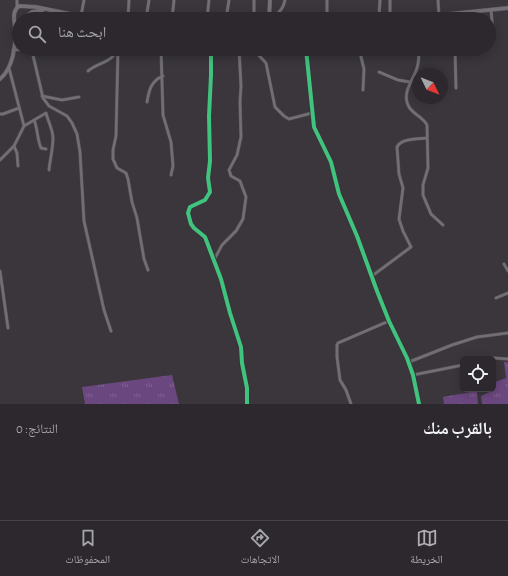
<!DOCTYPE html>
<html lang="ar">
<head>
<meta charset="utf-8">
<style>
  body { margin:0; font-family:"Alegreya Sans","Noto Naskh Arabic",sans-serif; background:#383439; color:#f1f3f6; direction:rtl }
  .controls { position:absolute; right:12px; bottom:12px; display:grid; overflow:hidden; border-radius:6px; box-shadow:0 2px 10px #0003 }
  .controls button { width:36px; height:36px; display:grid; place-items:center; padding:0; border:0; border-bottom:1px solid #484449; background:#2c282d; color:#f1f3f6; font:20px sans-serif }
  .compass { position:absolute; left:412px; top:68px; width:36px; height:36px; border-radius:50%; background:#2c282d; box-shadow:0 2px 10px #0003; rotate:133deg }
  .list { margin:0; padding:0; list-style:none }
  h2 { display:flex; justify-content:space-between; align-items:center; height:52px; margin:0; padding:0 16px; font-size:17px }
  h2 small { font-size:13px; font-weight:400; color:#a6a6aa }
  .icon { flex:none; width:22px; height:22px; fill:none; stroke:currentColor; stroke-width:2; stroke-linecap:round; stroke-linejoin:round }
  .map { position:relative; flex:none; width:508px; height:404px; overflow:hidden; direction:ltr }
  .search { position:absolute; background:#2c282d; box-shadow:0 2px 10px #0003; left:12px; right:12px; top:12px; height:44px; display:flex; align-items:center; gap:10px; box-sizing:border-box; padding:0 14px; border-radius:22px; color:#a6a6aa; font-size:15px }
  .sheet { height:116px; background:#2c282d }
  nav { display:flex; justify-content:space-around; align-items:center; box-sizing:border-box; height:56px; border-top:1px solid #484449; background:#2c282d; font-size:11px; color:#a6a6aa }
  nav a { display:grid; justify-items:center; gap:2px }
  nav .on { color:#b0acb3 }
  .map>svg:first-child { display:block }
  .grass { fill:url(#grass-tufts) }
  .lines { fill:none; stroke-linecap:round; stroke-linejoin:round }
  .street-casing { stroke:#575459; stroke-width:3.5 }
  .secondary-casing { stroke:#575459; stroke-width:4.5 }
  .street { stroke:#726f73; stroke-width:2.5 }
  .secondary { stroke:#757078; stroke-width:3.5 }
  .cycleway-casing { stroke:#3b333f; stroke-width:6 }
  .cycleway { stroke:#40c37c; stroke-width:4 }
</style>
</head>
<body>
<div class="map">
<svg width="508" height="404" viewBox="0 0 508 404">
  <defs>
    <pattern id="grass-tufts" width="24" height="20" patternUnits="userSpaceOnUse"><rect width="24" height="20" fill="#6b477f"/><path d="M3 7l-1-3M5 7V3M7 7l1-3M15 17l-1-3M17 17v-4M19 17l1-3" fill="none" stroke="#806292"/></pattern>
  </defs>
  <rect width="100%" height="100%" fill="#3a363c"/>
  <g class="grass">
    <polygon points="504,362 508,362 508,404 482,404 481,396 492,391 493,383 506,378"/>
    <polygon points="172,375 179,404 85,404 82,387"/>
    <polygon points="477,391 478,404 444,404 443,397"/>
  </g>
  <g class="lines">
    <defs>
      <g id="street">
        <polyline points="438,0 439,15"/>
        <polyline points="17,7 17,0"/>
        <polyline points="50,10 50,19"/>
        <polyline points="491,10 493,32"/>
        <polyline points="453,14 453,19"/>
        <polyline points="81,16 84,0"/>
        <polyline points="379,17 380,0"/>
        <polyline points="390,17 390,0"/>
        <path d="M269 18C278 14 283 10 285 0"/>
        <polyline points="327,18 327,0"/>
        <polyline points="128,19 129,0"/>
        <polyline points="146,19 149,0"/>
        <polyline points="172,19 174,0"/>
        <polyline points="207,19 209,0"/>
        <polyline points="226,19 229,0"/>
        <polyline points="254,19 254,0"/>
        <polyline points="118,49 116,136 113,150 113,159 117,168 126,173 128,179 132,202 137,218 144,259 148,270"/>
        <polyline points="161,49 163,115 171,142 173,166 171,175"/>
        <polyline points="211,49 211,75 209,116 210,161 208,178 210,192 205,200 190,207 188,213 191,224 194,228 205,237 221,279 230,313 241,347 242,363 247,388 247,404"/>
        <polyline points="253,49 266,63 275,107 284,116 289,119 312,113"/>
        <polyline points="306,49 314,127 331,162 339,194 357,236 377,291 389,321 407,358 413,375 419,404"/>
        <polyline points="360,49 361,57 364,69 363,90"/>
        <path d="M419 49C419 55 419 62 417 68 413 81 401 93 409 107 414 115 423 117 427 125L428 168 423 185V195L431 214 443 225"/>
        <polyline points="455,49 456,88"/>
        <polyline points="13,50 30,49 32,51 43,98 49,106 67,116 72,123 77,134 80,152 84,221 104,310 111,331"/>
        <path d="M88 71C96 63 115 62 116 49"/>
        <polyline points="379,72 398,80 410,82"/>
        <polyline points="42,96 62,100 79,97"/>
        <path d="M147 102C149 90 151 81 163 76"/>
        <polyline points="0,114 3,114 19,108"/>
        <path d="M34 120C38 129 37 139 41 148L46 149"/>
        <path d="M24 126 46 113C48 121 53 130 53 138 53 149 50 159 49 170"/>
        <polyline points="14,146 17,153 18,166"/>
        <polyline points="0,160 14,146 24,126 9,68"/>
        <polyline points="214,260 222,245 236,231 243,219 246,197 240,181 231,176 229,170 237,155 241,137 240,102 241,86 239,49"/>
        <polyline points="504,264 508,271"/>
        <polyline points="0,271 8,328"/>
        <path d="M372 276 411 247 403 231 399 219 403 188 399 174 397 147C401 138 419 139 427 138"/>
        <polyline points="496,298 508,293"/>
        <polyline points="489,359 494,358 508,359"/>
        <polyline points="409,362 452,345 477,337 508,333"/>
        <polyline points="413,375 463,365"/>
        <polyline points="351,404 346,390 340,380 337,357 337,345 338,343 389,321"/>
      </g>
      <g id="secondary">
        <polyline points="22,19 32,12 43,10"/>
        <polyline points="269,19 270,0"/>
        <polyline points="305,19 420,17 508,8"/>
        <path d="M0 79C13 68 16 46 15 30 15 21 11 12 19 6L36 7 95 19"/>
      </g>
    </defs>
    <use href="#street" class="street-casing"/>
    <use href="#secondary" class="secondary-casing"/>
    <use href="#street" class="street"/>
    <use href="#secondary" class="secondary"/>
    <defs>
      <g id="cycleway">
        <polyline points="211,49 211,75 209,116 210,161 208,178 210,192 205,200 190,207 188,213 191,224 194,228 205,237 221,279 230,313 241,347 242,363 247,388 247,404"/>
        <polyline points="306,49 314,127 331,162 339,194 357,236 377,291 389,321 407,358 413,375 419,404"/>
      </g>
    </defs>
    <use href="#cycleway" class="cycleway-casing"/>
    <use href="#cycleway" class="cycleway"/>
  </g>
</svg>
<div class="controls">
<button><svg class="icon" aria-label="locate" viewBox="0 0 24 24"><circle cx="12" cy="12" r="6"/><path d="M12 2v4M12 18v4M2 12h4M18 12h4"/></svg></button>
</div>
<svg class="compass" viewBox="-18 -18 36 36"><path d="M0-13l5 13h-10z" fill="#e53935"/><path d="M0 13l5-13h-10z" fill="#a6a6aa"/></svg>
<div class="search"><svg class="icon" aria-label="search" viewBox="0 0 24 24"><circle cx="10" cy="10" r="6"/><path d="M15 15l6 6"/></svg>ابحث هنا</div>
</div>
<section class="sheet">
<h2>بالقرب منك<small>النتائج: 0</small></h2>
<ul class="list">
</ul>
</section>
<nav>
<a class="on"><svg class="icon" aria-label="map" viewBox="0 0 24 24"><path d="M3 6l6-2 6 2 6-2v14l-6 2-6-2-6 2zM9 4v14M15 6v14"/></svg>الخريطة</a>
<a><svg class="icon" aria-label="directions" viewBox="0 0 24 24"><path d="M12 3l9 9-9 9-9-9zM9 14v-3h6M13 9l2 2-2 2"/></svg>الاتجاهات</a>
<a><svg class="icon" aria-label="saved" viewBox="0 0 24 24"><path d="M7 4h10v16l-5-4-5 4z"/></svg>المحفوظات</a>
</nav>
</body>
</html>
